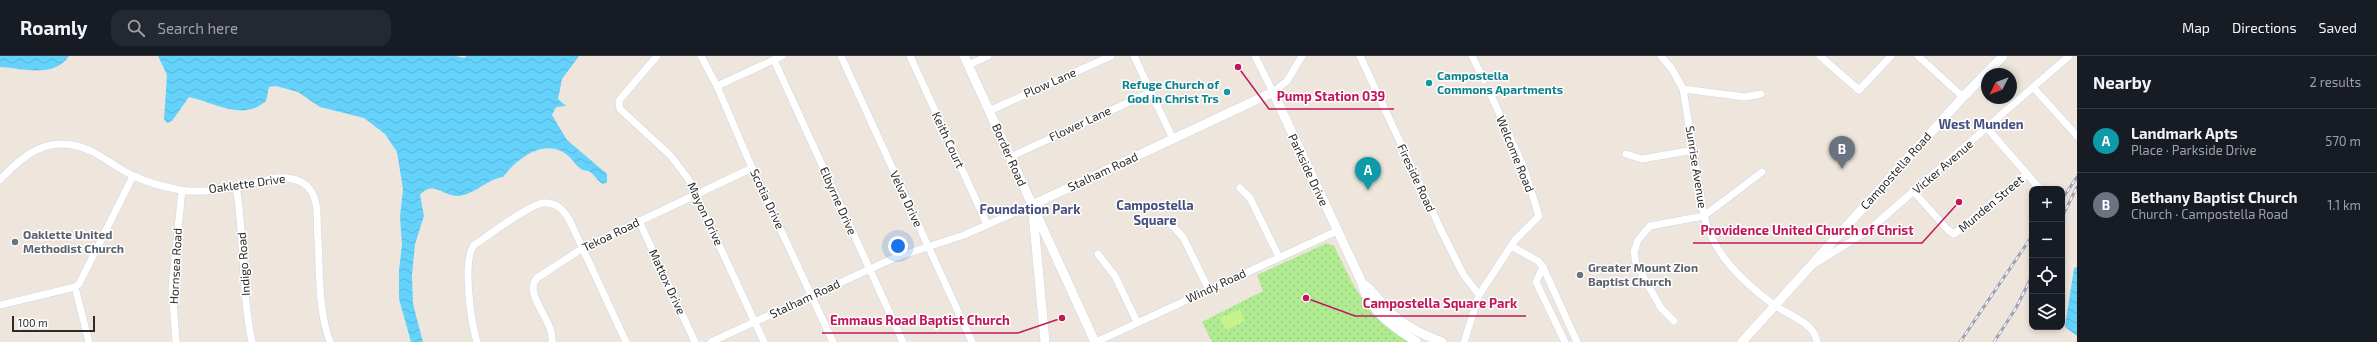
<!DOCTYPE html>
<html lang="en">
<head>
<meta charset="utf-8">
<style>
  body { margin:0; font-family:"Exo 2",sans-serif; background:#242831; color:#f1f3f6 }
  .controls { position:absolute; right:12px; bottom:12px; display:grid; overflow:hidden; border-radius:8px; box-shadow:0 2px 6px #0003 }
  .controls button { width:36px; height:36px; display:grid; place-items:center; padding:0; border:0; border-bottom:1px solid #363941; background:#171b24; color:#f1f3f6; font:20px sans-serif }
  .compass { position:absolute; left:1981px; top:12px; width:36px; height:36px; border-radius:50%; background:#171b24; box-shadow:0 2px 6px #0003; rotate:228deg }
  .scale { position:absolute; left:12px; bottom:10px; width:83px; box-sizing:border-box; padding-left:4px; border:2px solid #2b2b2b; border-top:0; font-size:11px; line-height:14px; white-space:nowrap; color:#2b2b2b; -webkit-text-stroke:3px #fff; paint-order:stroke }
  .you { position:absolute; left:898px; top:190px; width:14px; height:14px; margin:-10px; border:3px solid #fff; border-radius:50%; background:#1a73e8; box-shadow:0 0 0 6px #1a73e833 }
  .badge { display:grid; place-items:center; width:26px; height:26px; border-radius:50%; background:#8c9099; color:#fff; font-size:13px; font-weight:700 }
  .pin { position:absolute; translate:-50% -33px; filter:drop-shadow(0 1px 2px #0008) }
  .pin::after { content:''; position:absolute; top:21px; width:14px; height:12px; background:inherit; clip-path:polygon(0 0,100% 0,50% 100%) }
  .list { margin:0; padding:0; list-style:none }
  h2 { display:flex; justify-content:space-between; align-items:center; height:52px; margin:0; padding:0 16px; font-size:17px }
  h2 small { font-size:13px; font-weight:400; color:#9ea1a6 }
  .list li { display:grid; grid-template-columns:26px 1fr auto; gap:12px; align-items:center; box-sizing:border-box; height:64px; padding:0 16px; border-top:1px solid #363941 }
  .list b { display:block; font-size:15px; white-space:nowrap }
  .list p { margin:0; font-size:13px; white-space:nowrap; color:#9ea1a6 }
  .list em { font-size:13px; font-style:normal; color:#9ea1a6 }
  .icon { flex:none; width:22px; height:22px; fill:none; stroke:currentColor; stroke-width:2; stroke-linecap:round; stroke-linejoin:round }
  .map { position:relative; flex:none; width:2077px; height:286px; overflow:hidden }
  header { display:flex; align-items:center; gap:24px; box-sizing:border-box; height:56px; padding:0 20px; background:#171b24; border-bottom:1px solid #363941 }
  header strong { font-size:19px }
  nav { display:flex; gap:22px; margin-inline-start:auto; font-size:14px }
  .search { width:280px; height:36px; background:#242831; display:flex; align-items:center; gap:10px; box-sizing:border-box; padding:0 14px; border-radius:12px; color:#9ea1a6; font-size:15px }
  main { display:flex }
  aside { flex:1; background:#171b24 }
  .map>svg:first-child { display:block }
  .park { fill:url(#park-dots) }
  .pitch { fill:#c7f38d }
  .water { fill:url(#water-waves) }
  .lines { fill:none; stroke-linecap:round; stroke-linejoin:round }
  .street-casing { stroke:#d1d4e5; stroke-width:8 }
  .secondary-casing { stroke:#d1d4e5; stroke-width:10 }
  .street { stroke:#fff; stroke-width:7 }
  .secondary { stroke:#fff; stroke-width:9 }
  .rail-casing { stroke:#9ea1b7; stroke-width:3 }
  .rail { stroke:#fff; stroke-width:1.5; stroke-dasharray:4.5; stroke-linecap:butt }
  .culture-dot { fill:#0f9aa8; stroke:#fff; stroke-width:1.5 }
  .worship-dot { fill:#6b7280; stroke:#fff; stroke-width:1.5 }
  .labels { text-anchor:middle; stroke-width:3; stroke-linejoin:round; paint-order:stroke }
  .culture-label { font-size:12px; font-weight:bold; fill:#0d838f; stroke:#fff; text-anchor:start }
  .street-label { font-size:12px; fill:#2b2b2b; stroke:#fff }
  .worship-label { font-size:12px; font-weight:bold; fill:#5b616d; stroke:#fff; text-anchor:start }
  .neighbourhood-label { font-size:13px; font-weight:bold; fill:#465081; stroke:#fff }
  .leader { fill:none; stroke:#c2185b; stroke-width:1.5 }
  .callout-dot { fill:#c2185b; stroke:#fff; stroke-width:1.5 }
  .callout-label { font-size:13px; text-anchor:middle; font-weight:bold; fill:#c2185b; stroke:#fff; stroke-width:3; stroke-linejoin:round; paint-order:stroke }
</style>
</head>
<body>
<header>
<strong>Roamly</strong>
<div class="search"><svg class="icon" aria-label="search" viewBox="0 0 24 24"><circle cx="10" cy="10" r="6"/><path d="M15 15l6 6"/></svg>Search here</div>
<nav><a>Map</a><a>Directions</a><a>Saved</a></nav>
</header>
<main>
<div class="map">
<svg width="2077" height="286" viewBox="0 0 2077 286">
  <defs>
    <pattern id="park-dots" width="8" height="8" patternUnits="userSpaceOnUse"><rect width="8" height="8" fill="#b0eb92"/><path d="M2 2h.1M6 6h.1" fill="none" stroke="#98ca7e" stroke-width="1.8" stroke-linecap="round"/></pattern>
    <pattern id="water-waves" width="16" height="10" patternUnits="userSpaceOnUse"><rect width="16" height="10" fill="#64d2fb"/><path d="M0 5q4-4 8 0t8 0" fill="none" stroke="#57b4d7"/></pattern>
  </defs>
  <rect width="100%" height="100%" fill="#eee6dc"/>
  <path class="park" d="M1327 187 1334 190C1347 216 1358 244 1380 263 1389 272 1400 279 1410 286H1212L1202 266 1263 235 1257 219Z"/>
  <polygon class="pitch" points="1240,253 1245,265 1226,274 1220,262"/>
  <g class="water">
    <path d="M0 0H69C53 23 23 12 0 11Z"/>
    <path d="M158 0H456L464 2 467 0H579L562 23 558 43 566 50 556 51 552 59 567 84 607 118V126L603 128C597 125 595 119 590 116 587 114 584 115 581 113 575 109 572 102 566 98 543 82 517 103 503 121 487 123 473 140 457 140 443 140 433 124 420 139L424 160 415 188 412 219 413 248 423 286H411L399 243V214L402 189 400 161 403 133 397 96 385 78 364 62 320 51 298 36 276 30 269 31 266 45C242 66 214 46 189 41L172 65 167 67 164 63 167 19Z"/>
    <polygon points="2077,211 2077,280 2065,271 2074,212"/>
  </g>
  <g class="lines">
    <defs>
      <g id="street">
        <polyline points="657,0 622,41 619,45 620,53 671,100 689,124 764,286"/>
        <polyline points="701,0 717,30 752,112 833,286"/>
        <polyline points="841,0 972,286"/>
        <polyline points="910,0 987,168"/>
        <polyline points="1134,0 1173,83"/>
        <polyline points="1255,0 1273,36 1287,25 1302,0"/>
        <polyline points="1360,0 1442,176 1463,218 1479,239"/>
        <polyline points="1472,0 1484,24"/>
        <path d="M1661 0 1672 13 1683 33 1704 160C1713 198 1743 226 1774 249 1788 259 1814 266 1817 286"/>
        <polyline points="1820,0 1859,34 1891,0"/>
        <polyline points="1918,0 1963,41"/>
        <polyline points="774,4 903,286"/>
        <polyline points="968,9 988,0"/>
        <polyline points="717,30 782,0"/>
        <polyline points="2033,31 2077,80"/>
        <polyline points="1683,33 1745,41 1761,38"/>
        <polyline points="989,55 1111,0"/>
        <polyline points="1987,72 2040,133"/>
        <polyline points="1626,98 1642,103 1694,94"/>
        <polyline points="1010,101 1151,36"/>
        <path d="M0 124C27 94 55 76 95 97 108 104 120 114 134 120 148 127 165 131 180 134 211 139 246 128 276 122 289 121 303 123 311 135 320 149 316 167 318 183 320 217 318 254 330 286"/>
        <path d="M236 130C245 182 241 235 252 286"/>
        <polyline points="1240,132 1250,142 1279,201"/>
        <polyline points="1914,136 1948,174 1954,178 2027,118"/>
        <polyline points="639,165 695,286"/>
        <polyline points="1169,166 1183,181 1209,234"/>
        <polyline points="1511,190 1538,205 1543,211 1577,286"/>
        <polyline points="1098,198 1115,220 1137,266"/>
        <polyline points="1816,207 1869,174 2069,0"/>
        <polyline points="1543,211 1536,226 1565,286"/>
        <polyline points="75,231 89,286"/>
        <polyline points="0,249 75,231 79,228 133,120"/>
        <polyline points="1674,265 1661,252 1636,208 1634,196 1638,184 1650,170 1704,160 1762,116"/>
        <polyline points="176,286 172,231 182,134"/>
        <path d="M477 286C471 267 462 205 474 189 488 180 531 147 544 147 556 146 563 154 569 163L626 286"/>
        <path d="M552 286C555 265 522 238 537 222L583 192 752 112"/>
        <polyline points="711,286 894,202 964,179 1032,149"/>
        <polyline points="1096,286 1337,175"/>
        <polyline points="1464,286 1479,239 1515,184 1539,160 1524,112 1490,37"/>
      </g>
      <g id="secondary">
        <polyline points="964,0 1095,286"/>
        <path d="M1032 149 1273 36 1362 227C1367 253 1396 273 1417 286"/>
        <polyline points="1033,157 1045,286"/>
        <path d="M1362 227C1372 233 1378 243 1386 252 1402 269 1421 278 1442 286"/>
        <polyline points="1742,286 1963,41 2003,0"/>
      </g>
    </defs>
    <use href="#street" class="street-casing"/>
    <use href="#secondary" class="secondary-casing"/>
    <use href="#street" class="street"/>
    <use href="#secondary" class="secondary"/>
    <defs>
      <g id="rail">
        <polyline points="2062,143 2077,121"/>
        <polyline points="2062,161 2077,131"/>
        <polyline points="1960,286 2032,180"/>
        <polyline points="1994,286 2016,252 2032,220"/>
      </g>
    </defs>
    <use href="#rail" class="rail-casing"/>
    <use href="#rail" class="rail"/>
  </g>
  <g class="culture-dot">
    <circle cx="1429" cy="27" r="4"/>
    <circle cx="1227" cy="36" r="4"/>
  </g>
  <g class="worship-dot">
    <circle cx="15" cy="186" r="4"/>
    <circle cx="1580" cy="219" r="4"/>
  </g>
  <g class="labels">
    <g class="culture-label">
      <text x="1437" y="24">Campostella<tspan x="1437" dy="14">Commons Apartments</tspan></text>
      <text x="1219" y="33" text-anchor="end">Refuge Church of<tspan x="1219" dy="14">God in Christ Trs</tspan></text>
    </g>
    <g class="street-label">
      <text transform="translate(1050 27) rotate(-24)" y="4">Plow Lane</text>
      <text transform="translate(1080 68) rotate(-25)" y="4">Flower Lane</text>
      <text transform="translate(948 84) rotate(65)" y="4">Keith Court</text>
      <text transform="translate(1515 98) rotate(68)" y="4">Welcome Road</text>
      <text transform="translate(1009 99) rotate(66)" y="4">Border Road</text>
      <text transform="translate(1696 111) rotate(81)" y="4">Sunrise Avenue</text>
      <text transform="translate(1943 111) rotate(-41)" y="4">Vicker Avenue</text>
      <text transform="translate(1308 114) rotate(65)" y="4">Parkside Drive</text>
      <text transform="translate(1896 115) rotate(-48)" y="4">Campostella Road</text>
      <text transform="translate(1103 116) rotate(-25)" y="4">Stalham Road</text>
      <text transform="translate(1416 122) rotate(65)" y="4">Fireside Road</text>
      <text transform="translate(247 128) rotate(-8)" y="4">Oaklette Drive</text>
      <text transform="translate(767 143) rotate(65)" y="4">Scotia Drive</text>
      <text transform="translate(906 143) rotate(65)" y="4">Velva Drive</text>
      <text transform="translate(838 145) rotate(66)" y="4">Elbyrne Drive</text>
      <text transform="translate(1991 148) rotate(-40)" y="4">Munden Street</text>
      <text transform="translate(705 158) rotate(65)" y="4">Mayon Drive</text>
      <text transform="translate(611 179) rotate(-26)" y="4">Tekoa Road</text>
      <text transform="translate(244 208) rotate(-94)" y="4">Indigo Road</text>
      <text transform="translate(176 210) rotate(-87)" y="4">Hornsea Road</text>
      <text transform="translate(667 226) rotate(65)" y="4">Mattox Drive</text>
      <text transform="translate(1216 230) rotate(-25)" y="4">Windy Road</text>
      <text transform="translate(805 243) rotate(-25)" y="4">Stalham Road</text>
    </g>
    <g class="worship-label">
      <text x="23" y="183">Oaklette United<tspan x="23" dy="14">Methodist Church</tspan></text>
      <text x="1588" y="216">Greater Mount Zion<tspan x="1588" dy="14">Baptist Church</tspan></text>
    </g>
    <g class="neighbourhood-label">
      <text x="1981" y="73">West Munden</text>
      <text x="1155" y="154">Campostella<tspan x="1155" dy="15">Square</tspan></text>
      <text x="1030" y="158">Foundation Park</text>
    </g>
  </g>
  <path class="leader" d="M1238 11L1269 53H1394M1959 146L1922 187H1693M1306 242L1355 260H1526M1062 262L1018 277H822"/>
  <g class="callout-dot">
    <circle cx="1238" cy="11" r="4"/>
    <circle cx="1959" cy="146" r="4"/>
    <circle cx="1306" cy="242" r="4"/>
    <circle cx="1062" cy="262" r="4"/>
  </g>
  <g class="callout-label">
    <text x="1331" y="45">Pump Station 039</text>
    <text x="1807" y="179">Providence United Church of Christ</text>
    <text x="1440" y="252">Campostella Square Park</text>
    <text x="920" y="269">Emmaus Road Baptist Church</text>
  </g>
</svg>
<div class="controls">
<button>+</button>
<button>−</button>
<button><svg class="icon" aria-label="locate" viewBox="0 0 24 24"><circle cx="12" cy="12" r="6"/><path d="M12 2v4M12 18v4M2 12h4M18 12h4"/></svg></button>
<button><svg class="icon" aria-label="layers" viewBox="0 0 24 24"><path d="M12 4l9 5-9 5-9-5zM3 14l9 5 9-5"/></svg></button>
</div>
<svg class="compass" viewBox="-18 -18 36 36"><path d="M0-13l5 13h-10z" fill="#e53935"/><path d="M0 13l5-13h-10z" fill="#9ea1a6"/></svg>
<div class="scale">100 m</div>
<div class="you"></div>
<div class="pin badge" style="left:1368px;top:134px;background:#0f9aa8">A</div>
<div class="pin badge" style="left:1842px;top:113px;background:#6b7280">B</div>
</div>
<aside>
<h2>Nearby<small>2 results</small></h2>
<ul class="list">
<li><span class="badge" style="background:#0f9aa8">A</span><div><b>Landmark Apts</b><p>Place · Parkside Drive</p></div><em>570 m</em></li>
<li><span class="badge" style="background:#6b7280">B</span><div><b>Bethany Baptist Church</b><p>Church · Campostella Road</p></div><em>1.1 km</em></li>
</ul>
</aside>
</main>
</body>
</html>
